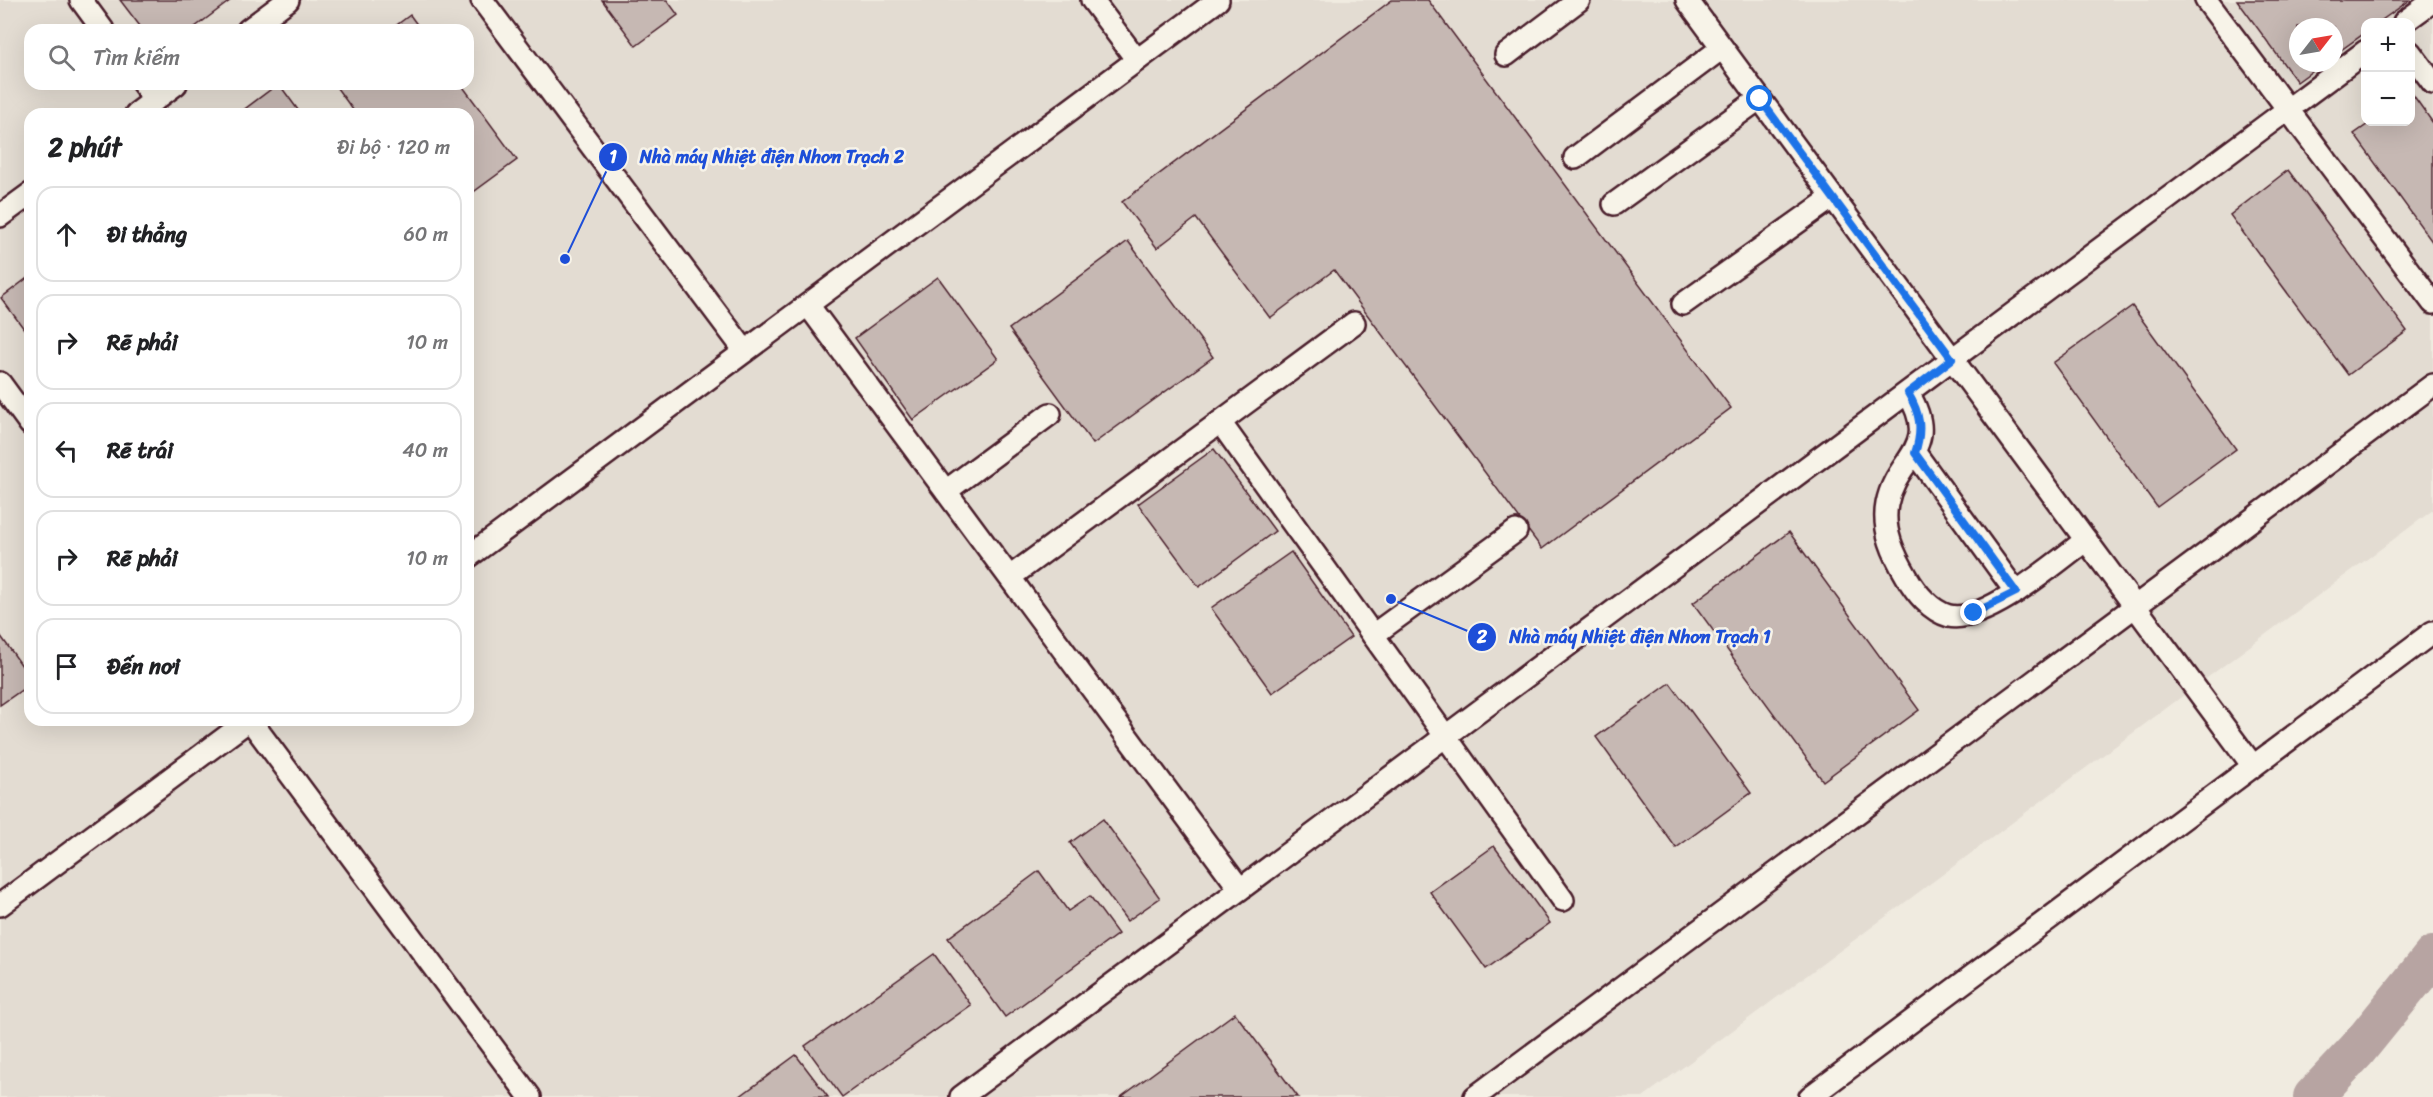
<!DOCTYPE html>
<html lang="vi">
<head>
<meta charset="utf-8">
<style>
  body { margin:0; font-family:Sriracha,sans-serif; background:#f6f6f6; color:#202124 }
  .controls { position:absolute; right:18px; top:18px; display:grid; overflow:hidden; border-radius:12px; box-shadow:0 6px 24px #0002 }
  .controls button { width:54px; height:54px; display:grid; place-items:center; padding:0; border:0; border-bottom:2px solid #e0e0e0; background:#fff; color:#202124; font:30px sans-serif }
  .compass { position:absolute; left:2289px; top:18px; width:54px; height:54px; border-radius:50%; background:#fff; box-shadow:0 6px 24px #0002; rotate:59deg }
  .stop { position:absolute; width:18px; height:18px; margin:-14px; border:4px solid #1a73e8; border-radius:50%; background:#fff }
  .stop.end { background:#1a73e8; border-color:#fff; box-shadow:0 2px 6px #0008 }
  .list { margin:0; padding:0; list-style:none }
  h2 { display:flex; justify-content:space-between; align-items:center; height:78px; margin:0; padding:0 24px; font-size:26px }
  h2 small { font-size:20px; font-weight:400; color:#757577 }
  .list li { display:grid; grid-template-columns:39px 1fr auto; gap:18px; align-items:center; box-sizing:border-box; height:96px; margin:0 12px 12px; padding:0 12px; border:2px solid #e0e0e0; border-radius:18px }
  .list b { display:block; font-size:22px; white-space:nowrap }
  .list em { font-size:20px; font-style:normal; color:#757577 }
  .icon { flex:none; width:33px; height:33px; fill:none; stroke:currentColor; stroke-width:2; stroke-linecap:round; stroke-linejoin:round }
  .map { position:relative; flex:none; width:2433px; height:1097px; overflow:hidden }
  .search { position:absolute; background:#fff; box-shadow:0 6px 24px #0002; left:24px; top:24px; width:450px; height:66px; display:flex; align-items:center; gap:15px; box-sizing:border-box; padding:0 21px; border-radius:18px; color:#757577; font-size:22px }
  .panel { position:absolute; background:#fff; box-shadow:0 6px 24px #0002; left:24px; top:108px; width:450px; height:618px; border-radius:18px }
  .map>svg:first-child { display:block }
  .built { fill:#e3dcd2; fill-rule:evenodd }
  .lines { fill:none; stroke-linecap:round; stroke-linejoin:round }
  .canal { stroke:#b7a4a2; stroke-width:40 }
  .building { fill:#c6b8b3; stroke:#4a1f2b; stroke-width:1.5 }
  .lane-casing { stroke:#4a1f2b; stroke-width:26 }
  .lane { stroke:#f7f3e8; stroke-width:21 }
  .route { stroke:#1a73e8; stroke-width:8 }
  .leader { fill:none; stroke:#1d4ed8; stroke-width:2 }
  .callout-dot { fill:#1d4ed8; stroke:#f7f3e8; stroke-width:2 }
  .mark-label { font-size:18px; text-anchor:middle; font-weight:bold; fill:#fff }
  .callout-label { font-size:18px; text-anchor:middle; font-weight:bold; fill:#1d4ed8; stroke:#f7f3e8; stroke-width:5; stroke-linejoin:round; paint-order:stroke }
</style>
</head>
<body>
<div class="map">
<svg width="2433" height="1097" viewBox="0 0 2433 1097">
  <rect width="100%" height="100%" fill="#f0ebe0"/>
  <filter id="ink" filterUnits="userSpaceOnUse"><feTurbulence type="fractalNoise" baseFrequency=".0167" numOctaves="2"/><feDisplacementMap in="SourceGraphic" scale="12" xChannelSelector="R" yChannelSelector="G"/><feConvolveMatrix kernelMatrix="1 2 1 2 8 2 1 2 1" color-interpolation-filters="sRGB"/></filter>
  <g filter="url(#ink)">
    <path class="built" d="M0 0H2433V510L1643 1097H0ZM2366 22H2410V122H2366ZM2298 27H2334V63H2298ZM30 30H468V84H30ZM30 114H468V720H30Z"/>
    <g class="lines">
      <polyline class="canal" points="2313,1097 2357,1050 2433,956"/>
    </g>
    <g class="building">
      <polygon points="120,0 231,0 191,30 143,30"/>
      <polygon points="602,0 667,0 678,15 636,46"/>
      <polygon points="1392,0 1428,0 1731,408 1542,549 1334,270 1270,318 1196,218 1157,248 1122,202"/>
      <polygon points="2237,0 2410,0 2379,22 2366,22 2366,32 2334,55 2334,27 2298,27 2298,63 2323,63 2297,82"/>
      <polygon points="410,15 421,30 390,30"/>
      <polygon points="279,84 301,114 238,114 278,84"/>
      <polygon points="334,84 461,84 517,160 468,196 468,114 356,114"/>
      <polygon points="2411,92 2433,123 2433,243 2354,134 2371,122 2410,122"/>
      <polygon points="2288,170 2407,331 2348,375 2230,215"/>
      <polygon points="1128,241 1213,357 1093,444 1009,329"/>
      <polygon points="30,276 30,337 1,298"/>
      <polygon points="938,277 998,359 913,420 855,338"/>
      <polygon points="2132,306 2236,449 2157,507 2053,363"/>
      <polygon points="1214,449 1275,531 1199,587 1138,504"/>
      <polygon points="1789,532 1919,710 1823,781 1693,603"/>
      <polygon points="1291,552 1351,637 1272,693 1211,608"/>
      <polygon points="0,635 30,677 30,684 0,705"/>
      <polygon points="1670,683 1751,793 1676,848 1596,737"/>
      <polygon points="1103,819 1160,898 1127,921 1070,843"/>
      <polygon points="1494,846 1550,923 1486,969 1430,892"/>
      <polygon points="1039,871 1068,911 1090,896 1118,934 1005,1017 948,938"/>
      <polygon points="934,954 971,1005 842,1097 805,1046"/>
      <polygon points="1235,1013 1298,1097 1121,1097"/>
      <polygon points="796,1055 828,1097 739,1097"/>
    </g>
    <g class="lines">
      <defs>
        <g id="lane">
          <polyline points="81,0 103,30"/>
          <polyline points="482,0 745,351"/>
          <polyline points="1092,0 1137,60"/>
          <polyline points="1687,0 2253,766"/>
          <polyline points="2206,0 2433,303"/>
          <polyline points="2404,22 2433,1"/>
          <polyline points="248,30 288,0"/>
          <polyline points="2410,52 2433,83"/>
          <polyline points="1506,55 1579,0"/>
          <polyline points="143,84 155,100"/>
          <polyline points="136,114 176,84"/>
          <polyline points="1575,158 1722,48"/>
          <polyline points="1614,204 1759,99"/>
          <polyline points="0,216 30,194"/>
          <polyline points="1683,304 1833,197"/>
          <polyline points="808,305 1240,889"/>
          <polyline points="0,383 30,424"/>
          <path d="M1908 393C1942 450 1896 456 1887 504 1882 530 1894 555 1907 577 1916 593 1931 611 1949 616 1985 624 2058 561 2086 540"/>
          <polyline points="1220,422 1563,900"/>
          <polyline points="1915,453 2016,592"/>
          <polyline points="946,491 1050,414"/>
          <polyline points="468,557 1218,0"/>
          <polyline points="1010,577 1354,323"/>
          <polyline points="1373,635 1516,531"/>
          <polyline points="250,720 530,1097"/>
          <polyline points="0,905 249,720"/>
          <polyline points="961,1097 2366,51"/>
          <polyline points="1475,1097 2433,385"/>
          <polyline points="1810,1097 2433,632"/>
        </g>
      </defs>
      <use href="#lane" class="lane-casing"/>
      <use href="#lane" class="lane"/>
    </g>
  </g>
  <g class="lines" filter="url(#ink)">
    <path class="route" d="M1760 99 1952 359 1908 393C1920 413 1923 429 1915 453L2016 592 1974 613"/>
  </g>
  <path class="leader" d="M565 259L613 157M1391 599L1482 637"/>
  <g class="callout-dot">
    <circle cx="565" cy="259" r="6"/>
    <circle cx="1391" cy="599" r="6"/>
    <circle cx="613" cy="157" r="15"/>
    <circle cx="1482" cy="637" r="15"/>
  </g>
  <g class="mark-label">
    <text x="613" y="163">1</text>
    <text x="1482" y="643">2</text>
  </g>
  <g class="callout-label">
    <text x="772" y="163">Nhà máy Nhiệt điện Nhơn Trạch 2</text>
    <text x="1640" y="643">Nhà máy Nhiệt điện Nhơn Trạch 1</text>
  </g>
</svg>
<div class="controls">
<button>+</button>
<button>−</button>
</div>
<svg class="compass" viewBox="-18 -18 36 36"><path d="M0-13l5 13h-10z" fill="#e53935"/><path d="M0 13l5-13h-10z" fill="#757577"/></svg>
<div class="stop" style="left:1760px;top:99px"></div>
<div class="stop end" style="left:1974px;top:613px"></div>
<div class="search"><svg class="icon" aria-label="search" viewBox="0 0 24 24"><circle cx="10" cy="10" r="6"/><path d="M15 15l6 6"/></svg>Tìm kiếm</div>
<section class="panel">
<h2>2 phút<small>Đi bộ · 120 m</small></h2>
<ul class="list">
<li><svg class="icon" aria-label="ahead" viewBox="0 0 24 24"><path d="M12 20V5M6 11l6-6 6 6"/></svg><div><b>Đi thẳng</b></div><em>60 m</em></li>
<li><svg class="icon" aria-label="right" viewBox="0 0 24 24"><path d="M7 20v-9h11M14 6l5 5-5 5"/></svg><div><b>Rẽ phải</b></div><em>10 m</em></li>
<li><svg class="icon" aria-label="left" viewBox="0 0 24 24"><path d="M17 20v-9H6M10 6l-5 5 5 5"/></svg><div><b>Rẽ trái</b></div><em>40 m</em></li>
<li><svg class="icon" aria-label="right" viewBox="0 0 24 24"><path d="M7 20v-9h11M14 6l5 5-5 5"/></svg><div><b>Rẽ phải</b></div><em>10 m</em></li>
<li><svg class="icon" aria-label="arrive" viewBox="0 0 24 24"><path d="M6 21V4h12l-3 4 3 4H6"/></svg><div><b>Đến nơi</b></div></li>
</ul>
</section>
</div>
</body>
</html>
